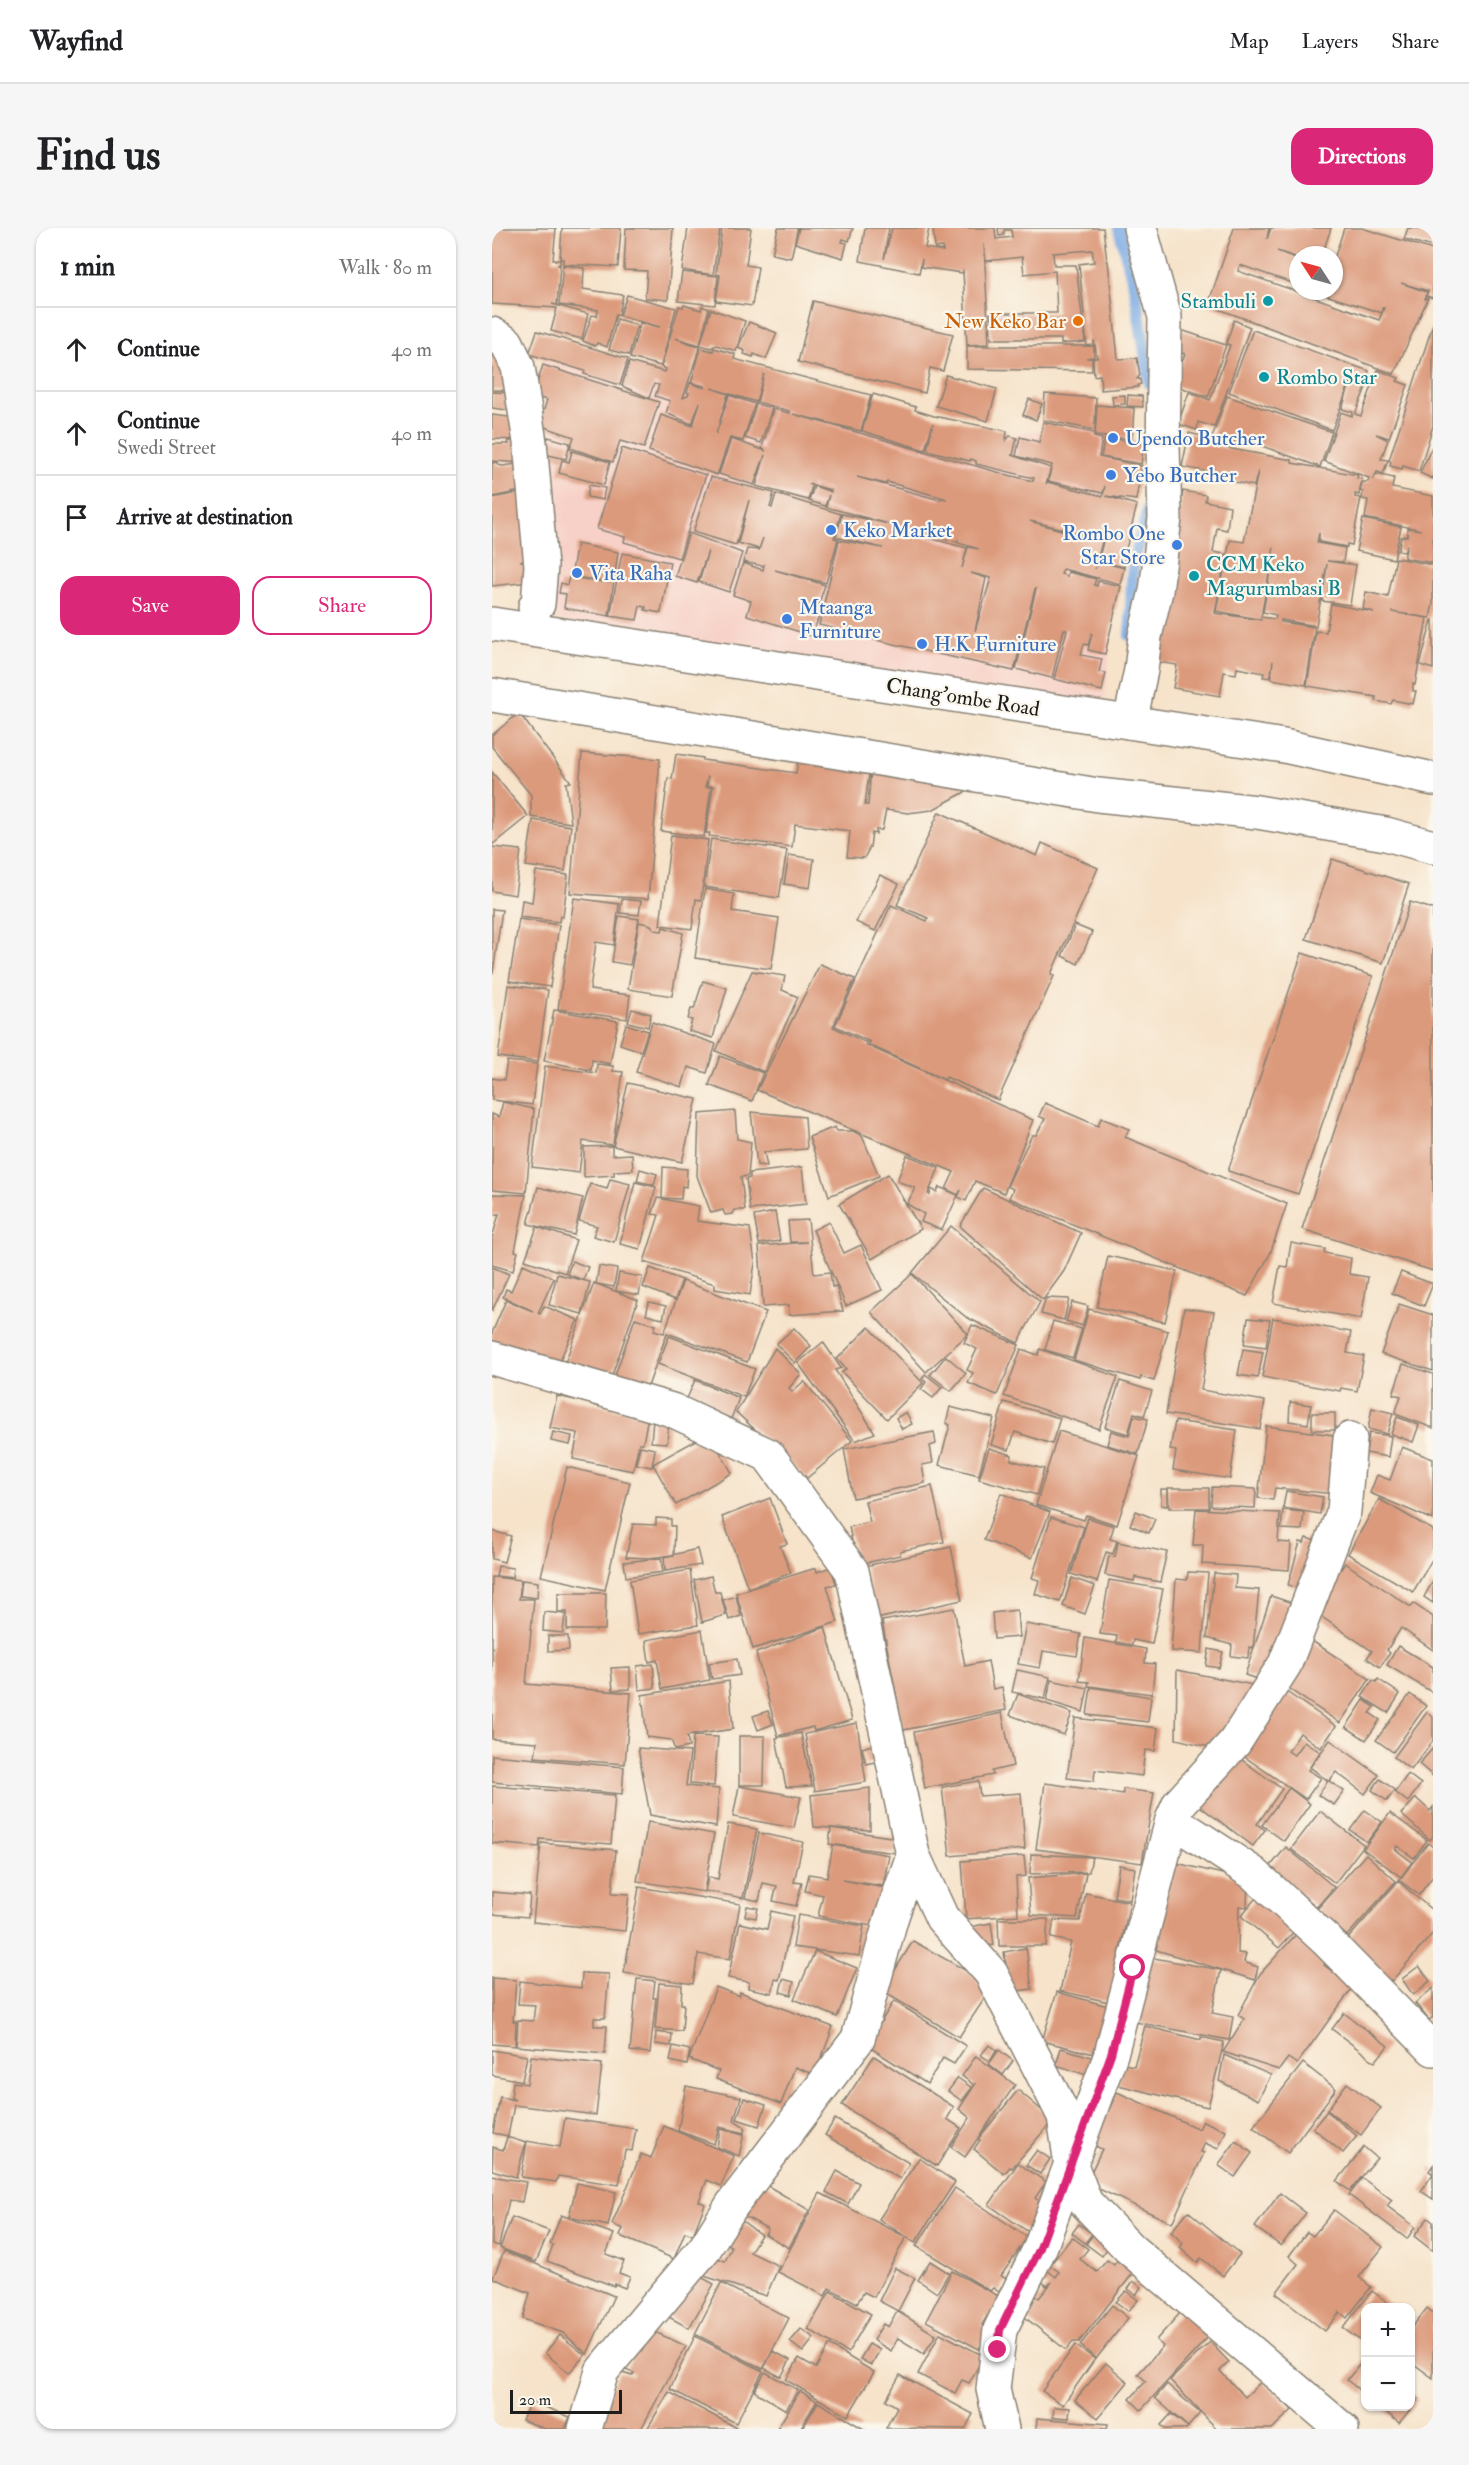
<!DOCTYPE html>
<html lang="en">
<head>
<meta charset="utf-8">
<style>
  body { margin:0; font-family:"IM FELL Double Pica",serif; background:#f6f6f6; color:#202124 }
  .controls { position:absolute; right:18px; bottom:18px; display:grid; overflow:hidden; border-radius:12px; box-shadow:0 2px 4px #0004 }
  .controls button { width:54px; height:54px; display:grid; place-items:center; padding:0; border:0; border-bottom:2px solid #e0e0e0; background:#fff; color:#202124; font:30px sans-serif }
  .compass { position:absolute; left:797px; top:18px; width:54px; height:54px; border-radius:50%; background:#fff; box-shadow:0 2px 4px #0004; rotate:306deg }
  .scale { position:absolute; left:18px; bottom:15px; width:112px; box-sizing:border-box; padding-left:6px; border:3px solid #1c1c1c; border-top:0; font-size:16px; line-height:21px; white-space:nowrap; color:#1c1c1c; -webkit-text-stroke:4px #fbf7ec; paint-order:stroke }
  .stop { position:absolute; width:18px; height:18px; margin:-14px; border:4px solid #db2777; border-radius:50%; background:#fff }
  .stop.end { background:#db2777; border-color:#fff; box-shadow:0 2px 6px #0008 }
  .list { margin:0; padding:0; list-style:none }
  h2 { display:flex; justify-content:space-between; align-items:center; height:78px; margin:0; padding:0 24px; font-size:26px }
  h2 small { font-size:20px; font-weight:400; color:#757577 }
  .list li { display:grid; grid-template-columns:39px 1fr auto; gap:18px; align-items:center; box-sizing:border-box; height:84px; padding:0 24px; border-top:2px solid #e0e0e0 }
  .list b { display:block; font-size:22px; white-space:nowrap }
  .list p { margin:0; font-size:20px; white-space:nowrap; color:#757577 }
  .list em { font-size:20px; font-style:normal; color:#757577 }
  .actions { display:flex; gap:12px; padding:18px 24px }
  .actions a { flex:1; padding:14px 0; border:2px solid #db2777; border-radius:18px; text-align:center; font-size:21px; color:#db2777 }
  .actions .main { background:#db2777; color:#fff }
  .icon { flex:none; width:33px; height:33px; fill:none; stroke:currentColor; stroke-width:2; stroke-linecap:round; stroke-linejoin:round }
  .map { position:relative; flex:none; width:941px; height:2201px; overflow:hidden; border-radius:18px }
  header { display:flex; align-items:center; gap:36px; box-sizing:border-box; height:84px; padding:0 30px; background:#fff; border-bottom:2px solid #e0e0e0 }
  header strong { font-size:28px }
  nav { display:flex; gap:33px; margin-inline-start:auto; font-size:21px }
  .intro { display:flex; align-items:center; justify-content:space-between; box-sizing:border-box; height:144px; padding:0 36px }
  h1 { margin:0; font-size:42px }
  .button { padding:15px 27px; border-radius:18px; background:#db2777; color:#fff; font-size:21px; font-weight:700 }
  main { display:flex; gap:36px; padding:0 36px }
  aside { flex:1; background:#fff; border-radius:18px; box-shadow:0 2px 4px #0004 }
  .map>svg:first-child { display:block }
  .built { fill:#f7d1c7 }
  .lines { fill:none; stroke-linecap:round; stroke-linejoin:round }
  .stream { stroke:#78a9e3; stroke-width:12 }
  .building { fill:#dc9a7c; fill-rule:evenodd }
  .street-casing { stroke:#898073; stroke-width:36 }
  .primary-casing { stroke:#898073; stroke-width:36 }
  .street { stroke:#fff; stroke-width:33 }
  .primary { stroke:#fff; stroke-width:33 }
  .route { stroke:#db2777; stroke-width:8 }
  .culture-dot { fill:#0f9aa8; stroke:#fbf7ec; stroke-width:2 }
  .food-dot { fill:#e8710a; stroke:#fbf7ec; stroke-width:2 }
  .shop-dot { fill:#3f7fe0; stroke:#fbf7ec; stroke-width:2 }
  .labels { text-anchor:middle; stroke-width:4.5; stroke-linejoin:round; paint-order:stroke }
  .culture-label { font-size:21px; fill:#0d838f; stroke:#fbf7ec; text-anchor:start }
  .food-label { font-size:21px; fill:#c56008; stroke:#fbf7ec; text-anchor:end }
  .shop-label { font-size:21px; fill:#366cbe; stroke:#fbf7ec; text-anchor:start }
  .street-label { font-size:21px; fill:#1c1c1c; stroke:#fbf7ec }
</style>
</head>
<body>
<header>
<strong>Wayfind</strong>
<nav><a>Map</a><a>Layers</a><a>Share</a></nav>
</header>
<div class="intro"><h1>Find us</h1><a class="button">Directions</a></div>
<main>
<aside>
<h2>1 min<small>Walk · 80 m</small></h2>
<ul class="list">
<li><svg class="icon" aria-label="ahead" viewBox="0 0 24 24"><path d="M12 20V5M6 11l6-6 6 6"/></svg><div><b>Continue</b></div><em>40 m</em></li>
<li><svg class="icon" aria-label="ahead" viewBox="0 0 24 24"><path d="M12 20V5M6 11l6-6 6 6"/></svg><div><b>Continue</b><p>Swedi Street</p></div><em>40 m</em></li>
<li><svg class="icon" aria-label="arrive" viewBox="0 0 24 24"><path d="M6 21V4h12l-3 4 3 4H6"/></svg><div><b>Arrive at destination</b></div></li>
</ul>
<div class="actions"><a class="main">Save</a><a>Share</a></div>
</aside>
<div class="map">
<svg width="941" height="2201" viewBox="0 0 941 2201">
  <rect width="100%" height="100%" fill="#fbf7ec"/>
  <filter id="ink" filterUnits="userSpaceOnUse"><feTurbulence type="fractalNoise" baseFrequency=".0167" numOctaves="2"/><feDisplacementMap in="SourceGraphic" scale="12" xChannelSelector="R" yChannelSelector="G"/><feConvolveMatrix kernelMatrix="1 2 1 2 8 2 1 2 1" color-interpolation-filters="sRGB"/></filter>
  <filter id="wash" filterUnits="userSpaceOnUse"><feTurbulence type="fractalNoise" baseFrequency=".008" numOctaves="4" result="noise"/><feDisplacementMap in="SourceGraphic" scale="24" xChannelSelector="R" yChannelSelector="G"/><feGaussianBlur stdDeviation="1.35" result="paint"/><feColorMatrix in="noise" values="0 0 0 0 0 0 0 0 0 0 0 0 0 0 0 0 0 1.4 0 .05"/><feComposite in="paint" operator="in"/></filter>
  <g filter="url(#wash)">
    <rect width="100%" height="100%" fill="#f6e3ca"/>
    <polygon class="built" points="58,116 477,213 639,189 612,483 54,390 40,160"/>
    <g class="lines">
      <g class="stream">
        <polyline points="627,0 643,62 658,155"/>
        <path d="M638 407C641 385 638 363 641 340 644 317 655 295 658 271"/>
      </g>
    </g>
    <g id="blocks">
      <g class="building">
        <polygon points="0,0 64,0 61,32 68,32 68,36 65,37 68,37 65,77 60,76 96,86 90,111 59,103 65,80 0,76"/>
        <polygon points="70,0 129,0 126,39 71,36 71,31 68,31"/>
        <polygon points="134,0 181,0 176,72 153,70 155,43 132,42"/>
        <polygon points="196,0 228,0 221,47 190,42"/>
        <polygon points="230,0 259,0 254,37 266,39 260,78 224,73 228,47 224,46"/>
        <polygon points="286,0 306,0 299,30 280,26"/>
        <polygon points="307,0 361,0 357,13 351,11 350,14 355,15 351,30 303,15"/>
        <polygon points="373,0 397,0 392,31 400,0 437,0 433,20 451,23 450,19 443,20 441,0 503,0 504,11 520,9 519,2 512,2 512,7 507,8 506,0 611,0 615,33 616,33 626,131 645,130 648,147 645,151 648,151 649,156 646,157 646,159 609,162 608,147 602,148 601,130 605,130 602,112 602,117 595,118 587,36 602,34 600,22 561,25 562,37 584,37 593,114 569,116 569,111 499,111 498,85 565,85 563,43 532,46 530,29 494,33 492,16 497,116 475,117 471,43 470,45 429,39 430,31 427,45 368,33"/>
        <polygon points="742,0 777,0 775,11 779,0 839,0 830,27 806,27 806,30 785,23 806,31 806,57 748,37 746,43 887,92 892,80 890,80 890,85 830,66 832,63 842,63 842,31 852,0 870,0 941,22 941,70 934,68 936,63 909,55 935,64 933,71 936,70 902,146 716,77"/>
        <polygon points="916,0 941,1 941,19 912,11"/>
        <polygon points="71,37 92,40 91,61 131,67 127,87 124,86 115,119 105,115 103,118 91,113 100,87 105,88 106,82 67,77"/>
        <polygon points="190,44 226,48 223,77 186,73"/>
        <polygon points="135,67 184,80 169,138 138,130 148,95 168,99 128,88"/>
        <polygon points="321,73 461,106 451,143 438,140 433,165 306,134"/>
        <path d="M192 77 209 82 210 78 217 81 208 117 183 110 208 119 191 170 196 168 197 165 195 164 198 155 213 160V158L199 155 209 120 221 123 222 120 243 126 242 131 379 167 369 203 301 186 512 246 541 253 542 250 484 236V233L479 231 478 233 435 222 441 195 433 222 370 203 381 166 424 179 423 182 442 188 515 203 514 212 518 208 525 210 521 227H519L559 240 554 256 555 254 611 268 613 258 611 265 556 253 560 237 524 228 528 209 547 214 551 194 602 205V209L610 211 607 229 650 238 644 272 614 268 645 277 634 321 636 322 632 339 606 333 611 314 609 313V310L538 293 610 314 603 341 605 333 632 340 628 356 571 341 569 346 575 348 576 344 604 351 602 357 605 358 606 353 629 358 613 426 596 422 600 405 596 417 592 416 589 427 610 431 607 444 614 445 610 463 562 451 575 402 572 401 560 450 524 441 544 361H543L522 443 366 408V406L327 397 347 312 391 320 344 309 350 286 397 296 334 279 337 267 333 278 317 273 322 258 339 264V262L317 256 320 258 316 272 264 258 273 227 262 257 227 246 239 211 274 223 270 220 281 181 298 185V183L265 174 272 146 264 174 219 160 236 166 224 206 237 167 263 176 251 213 238 210 225 247 157 223 169 187 201 198 208 174 200 196 174 185 178 173 163 168 167 157 162 156 157 170 130 158 137 134 173 144 174 141 169 139 187 78 191 79ZM365 249 394 256 395 254 455 271 449 270 448 272ZM430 304 464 314 466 312V315L487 321 476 319 470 340 475 320 429 308ZM479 345 499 350 483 403 494 350Z"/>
        <polygon points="219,81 253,93 244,123 224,117 219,120 208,117"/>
        <polygon points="125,91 145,97 137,127 117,122"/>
        <polygon points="742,92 758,99 722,199 706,194 705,202 686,196 697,164 718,172 738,117 734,116"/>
        <polygon points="257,94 285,105 274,131 262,126 261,129 252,126 253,123 246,120"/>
        <polygon points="941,96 941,198 927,243 911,238 910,241 898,238 899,234 897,232"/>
        <polygon points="689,102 734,117 716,169 682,157 693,126 682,122"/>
        <polygon points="761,102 877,143 875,151 877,152 863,186 869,188 886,142 907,150 905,153 916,157 897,210 884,206 896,212 889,231 896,232 891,246 885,244 881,252 884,246 902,250 900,260 941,268 941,335 912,330 915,317 912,324 906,323 909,309 915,308 916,300 929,302 873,290 876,272 870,271 871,264 868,263 870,254 876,254 877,250 832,233 849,184 860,188 861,184 850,181 861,146 840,202 737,164"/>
        <polygon points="45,103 136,131 128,157 92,146 93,143 37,126"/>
        <polygon points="0,113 23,163 0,162"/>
        <polygon points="475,118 602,118 602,129 594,130 600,130 600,143 475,141"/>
        <polygon points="51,137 167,174 152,220 128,213 121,234 78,220 82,209 47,197 55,172 41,168"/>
        <polygon points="454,147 505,161 496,193 444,178"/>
        <polygon points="0,164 24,165 23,183 0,180"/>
        <polygon points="553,166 604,170 603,202 551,192"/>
        <polygon points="633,167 633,176 621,177 620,168"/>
        <polygon points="636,167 650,168 651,179 635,178"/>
        <polygon points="735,168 840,204 828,239 745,209 741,220 719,212"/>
        <polygon points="537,171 550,176 544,192 531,187"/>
        <polygon points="264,176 280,180 269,215 253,210"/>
        <polygon points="605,177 642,180 640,211 603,208"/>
        <polygon points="0,187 26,190 25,212 0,211"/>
        <path d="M697 205 714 209 712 216 800 232V235L866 247 865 250 870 251 867 267 863 266V269L869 270 860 317 855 316V319L827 314V305L825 315 853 320 851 334 835 333 864 337 858 377 830 373 835 336 824 398 789 392V394L823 399 814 457 779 451 781 433 778 450 771 449 772 445 745 440 744 446 732 444 728 468 681 460 685 437 659 433 691 263 714 267 713 273 738 278 735 302 725 300 721 324 734 326 723 385 770 392 724 383 738 312 752 314 766 243 762 258 717 249 718 244 690 239ZM782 319 771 384 784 387 783 391 769 389Z"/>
        <polygon points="56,209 78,215 74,231 52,226"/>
        <polygon points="613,209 652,216 649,236 609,229"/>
        <polygon points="16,213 27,213 38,261 0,269 0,235 6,234 6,237 11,238 31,235 0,233 0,216 17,216"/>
        <polygon points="941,217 941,251 928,245"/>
        <polygon points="130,220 214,247 187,330 132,314 133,309 105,301"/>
        <polygon points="80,223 118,234 112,257 67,245 70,232 77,234"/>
        <polygon points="219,249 282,265 278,279 280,280 284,266 349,286 342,310 346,311 334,355 283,342 333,357 324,384 328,385 320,408 255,387 259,373 241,367 251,335 271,342 272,337 271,338 251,334 255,321 267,322 271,310 267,321 246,315 257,272 244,317 201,304"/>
        <polygon points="97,257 113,260 111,272 95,269"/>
        <polygon points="37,263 45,329 28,333 45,332 47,353 0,358 0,270"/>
        <polygon points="871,291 909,299 902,331 864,323"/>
        <polygon points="197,305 250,325 237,364 207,354 216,323 205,355 183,348"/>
        <polygon points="85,316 126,324 117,388 72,380 74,366 67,365 69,355 75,357 77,349 118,355 79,348"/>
        <polygon points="130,325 178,334 169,385 153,382 154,379 148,378 145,392 118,388"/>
        <polygon points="904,330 941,337 941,376 938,390 900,384 935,390 923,457 921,456 921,463 924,463 921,476 901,472 899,476 884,473 884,469 815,458 824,403 834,404 839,376 882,384 871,381 874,364 896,369"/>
        <polygon points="940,392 941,392 941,441 928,437"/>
        <polygon points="27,485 79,554 74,555 79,595 39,589 39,567 0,519 0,507"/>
        <polygon points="90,525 168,531 156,671 78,665"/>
        <polygon points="184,526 211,530 211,532 304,545 307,529 378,539 373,577 376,577 379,540 473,553 473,564 440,582 416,585 394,582 390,602 384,602 384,606 380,605 378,619 372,630 355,629 358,603 303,596 300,619 217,608 218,605 214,605 221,558 215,558 216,548 213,559 219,559 212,609 169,603 176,550 180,551"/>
        <polygon points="0,544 36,588 0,617"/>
        <polygon points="447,584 545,628 550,615 606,640 559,746 562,748 506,872 454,849 453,852 377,817 378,814 343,798 399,677 435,693 436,690 405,677"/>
        <polygon points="41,592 79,598 73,643 34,638"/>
        <polygon points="179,607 216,612 209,672 204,671 200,701 168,697"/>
        <polygon points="219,611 295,622 287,670 212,659"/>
        <polygon points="0,619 29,622 23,667 0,663"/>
        <polygon points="297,627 322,631 318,660 292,656"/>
        <polygon points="840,631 917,656 891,735 814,711"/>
        <polygon points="44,643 76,647 71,689 68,688 67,694 28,689 30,672 40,674"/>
        <polygon points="388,647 407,656 383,703 364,694"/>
        <polygon points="213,661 242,666 240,683 287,690 279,741 203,730"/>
        <polygon points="82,670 127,676 122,717 104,714 98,762 138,767 135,791 66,781"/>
        <polygon points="130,671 149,673 147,687 128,685"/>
        <polygon points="918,674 941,681 941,1043 810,1001"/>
        <polygon points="0,681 10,682 1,745 0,745"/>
        <polygon points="127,688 147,691 138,737 120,734"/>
        <polygon points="27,691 67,697 58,759 17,753"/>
        <polygon points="147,694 159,697 163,702 170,703 171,699 191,705 180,768 136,761"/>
        <polygon points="583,697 600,704 586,736 570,728"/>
        <polygon points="810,725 881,748 806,966 736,943"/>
        <polygon points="328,736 363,751 341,799 375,815 374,817 541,892 512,965 483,953 474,973 466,969 469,962 466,967 454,961 462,944 265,862"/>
        <polygon points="260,743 293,748 290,762 306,769 272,844 224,823"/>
        <polygon points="211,753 235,760 221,810 197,803 200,792 196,791 199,781 202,781"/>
        <polygon points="16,757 56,762 46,834 6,829"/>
        <polygon points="140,781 159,786 156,799 136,794"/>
        <polygon points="62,782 126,793 118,836 100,832 99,842 52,833"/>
        <polygon points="160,794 224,816 215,845 196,839 190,859 144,844"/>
        <polygon points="134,796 156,803 149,823 128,816"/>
        <polygon points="228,828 271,845 260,873 217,857"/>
        <polygon points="15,833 45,836 40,877 0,872 0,850 12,852"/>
        <polygon points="105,836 121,838 121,843 131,844 121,917 91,913 87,945 40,939 53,838 104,845"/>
        <polygon points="136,855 205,871 190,934 121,918"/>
        <polygon points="11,874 42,881 34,965 0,962 0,886 7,889"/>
        <polygon points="553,875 606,898 609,890 637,901 633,909 795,976 778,1026 755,1068 517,970 521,961 515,958 540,907 544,907 553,891 547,888"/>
        <polygon points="243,883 245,911 259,914 256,948 249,949 253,982 243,982 241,986 233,987 231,982 219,985 205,948 207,886"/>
        <polygon points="259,884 313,889 315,921 272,924 275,938 265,937"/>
        <polygon points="343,899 345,903 361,903 370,908 387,948 337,968 317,909"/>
        <polygon points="120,918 120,927 140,926 141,942 122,943 122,947 92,949 92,919"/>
        <polygon points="415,927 447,940 436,966 438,967 439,961 445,964 447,959 466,967 450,1002 429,994 432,986 415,976 423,960 405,953"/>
        <polygon points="171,939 195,941 194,959 190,958 189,971 170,970"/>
        <polygon points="310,939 314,976 258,982 254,951 258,950 258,945"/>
        <polygon points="148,941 165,946 162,957 145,953"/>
        <polygon points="396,946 429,1001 380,1031 347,976"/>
        <polygon points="118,951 138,956 122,1014 101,1008 105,998 87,993 98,956 115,961"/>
        <polygon points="143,954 164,959 148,1021 128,1016"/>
        <polygon points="46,959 91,970 82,1007 36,996"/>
        <polygon points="491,960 589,1005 572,1043 551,1072 468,998"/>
        <polygon points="0,966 34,967 23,1023 26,1024 21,1043 0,1037 0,1010 7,986 0,987"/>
        <polygon points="166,970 207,978 205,993 258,1000 263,1035 258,1067 223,1061 223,1056 152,1034 167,987 160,986"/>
        <polygon points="283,984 288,1013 267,1016 262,988"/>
        <polygon points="316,992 322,1046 338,1044 340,1059 344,1058 351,1083 297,1087 297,1077 271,1079 267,1018 315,1014 298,1014 296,993"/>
        <polygon points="337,994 352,1025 369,1017 390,1062 354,1078 321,1002"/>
        <polygon points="459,998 548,1074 526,1115 474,1089 420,1045"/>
        <polygon points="45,999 84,1012 73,1045 33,1032"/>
        <polygon points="799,1015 833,1021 832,1025 859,1030 857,1046 876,1049 869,1091 781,1075 788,1038 795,1039"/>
        <polygon points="616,1028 685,1043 673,1094 605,1079"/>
        <polygon points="80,1033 96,1039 91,1052 75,1046"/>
        <polygon points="31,1036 62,1050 46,1085 48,1086 52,1078 86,1092 63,1143 0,1116 0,1105 14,1072 41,1083 11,1069 14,1061 19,1063"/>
        <polygon points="107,1038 125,1041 122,1059 104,1056"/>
        <polygon points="0,1039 17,1046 0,1083"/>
        <polygon points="158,1040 190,1052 183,1072 151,1059"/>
        <polygon points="909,1044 941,1056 932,1078 900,1065"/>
        <polygon points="127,1045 150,1049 147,1067 124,1063"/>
        <polygon points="65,1046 98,1054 90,1086 57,1077"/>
        <polygon points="420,1046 476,1106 434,1144 379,1084"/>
        <polygon points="191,1053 274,1084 255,1134 175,1105 154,1164 121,1153 143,1090 164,1097 162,1102 172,1105"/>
        <polygon points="102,1055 146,1072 116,1159 70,1143"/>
        <polygon points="554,1070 577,1071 572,1092 549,1086"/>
        <polygon points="157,1074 174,1078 171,1091 154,1087"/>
        <polygon points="580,1074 596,1078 591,1098 574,1093"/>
        <polygon points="907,1076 941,1087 941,1143 889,1126"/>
        <polygon points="692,1080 722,1084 709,1162 773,1173 768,1201 674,1186"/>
        <polygon points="597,1081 676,1103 662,1153 649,1149 648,1152 582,1132"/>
        <polygon points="756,1090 778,1092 774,1119 752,1116"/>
        <polygon points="781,1090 859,1104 855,1125 872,1128 865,1163 849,1160 848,1163 770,1149"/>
        <polygon points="561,1093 590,1101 581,1130 553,1122"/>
        <polygon points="480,1097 527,1117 505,1167 476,1155 481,1145 475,1142 485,1121 472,1115"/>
        <polygon points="377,1099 431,1155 395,1191 350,1144 354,1141 345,1131"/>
        <polygon points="302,1100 319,1118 303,1135 284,1116"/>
        <polygon points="177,1108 263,1141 252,1169 166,1136"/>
        <polygon points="331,1114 349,1140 343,1142 383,1205 363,1213 306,1135"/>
        <polygon points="283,1120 309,1146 297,1160 300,1164 312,1153 360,1213 315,1250 244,1184"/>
        <polygon points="529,1121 546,1127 548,1121 626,1149 607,1201 512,1168"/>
        <polygon points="751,1121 771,1124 766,1150 746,1147"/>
        <polygon points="454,1128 474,1145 459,1163 438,1147"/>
        <polygon points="911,1136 941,1146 941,1200 903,1186 909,1168 901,1166"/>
        <polygon points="433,1146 450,1159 441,1170 429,1161 434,1154 430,1151"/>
        <polygon points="203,1152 247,1170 239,1191 194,1173"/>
        <polygon points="628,1153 660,1163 652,1188 642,1185 636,1206 613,1199"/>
        <polygon points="65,1168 156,1188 151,1215 147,1215 141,1243 81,1231 86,1205 58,1200"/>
        <polygon points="512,1174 568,1190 560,1216 523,1204 517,1222 499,1217"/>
        <polygon points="798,1174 819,1177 816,1196 797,1193"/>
        <polygon points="458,1179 502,1190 487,1247 447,1237 458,1197 454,1195"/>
        <polygon points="880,1180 901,1185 895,1206 876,1201"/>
        <polygon points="414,1184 420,1196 410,1201 404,1190"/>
        <rect x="820" y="1185" width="23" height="17"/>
        <polygon points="642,1188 656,1191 646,1226 615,1217 619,1203 637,1208"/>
        <polygon points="905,1189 927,1197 921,1214 899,1206"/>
        <polygon points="161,1192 177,1193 175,1215 159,1214"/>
        <polygon points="683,1193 745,1202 738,1251 681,1242 684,1223 678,1222"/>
        <polygon points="774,1198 849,1208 843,1266 783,1260 781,1272 766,1270"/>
        <polygon points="567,1203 647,1228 625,1297 594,1287 592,1292 544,1277"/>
        <polygon points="61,1204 80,1208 78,1217 59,1213"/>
        <polygon points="442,1204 444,1216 438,1218 441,1235 430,1237 433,1255 361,1270 352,1221"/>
        <polygon points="217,1205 240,1245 184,1277 161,1236"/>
        <polygon points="877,1205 899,1208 896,1229 874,1225"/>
        <polygon points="148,1218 163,1221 160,1239 144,1236"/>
        <polygon points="910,1219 941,1231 941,1292 878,1265 885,1247 898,1252"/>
        <polygon points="497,1220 520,1227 519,1232 552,1241 545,1267 487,1251"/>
        <polygon points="75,1239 138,1254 113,1362 49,1348"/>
        <polygon points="440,1258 452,1314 408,1323 408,1327 365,1337 357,1299 378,1294 373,1273"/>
        <polygon points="720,1259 764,1261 763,1280 719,1278"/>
        <polygon points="676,1260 717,1260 717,1280 677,1280"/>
        <polygon points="669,1261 675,1261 675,1278 669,1277"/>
        <polygon points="794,1263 831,1269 828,1286 791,1280"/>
        <polygon points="509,1265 558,1284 540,1330 492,1312"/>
        <polygon points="278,1270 295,1316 288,1318 299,1345 256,1360 230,1289"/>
        <polygon points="887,1271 941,1302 941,1330 921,1364 856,1326"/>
        <polygon points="704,1281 788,1285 786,1314 799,1315 797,1342 710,1336 711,1317 701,1317"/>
        <polygon points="791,1282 812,1284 810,1302 789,1301"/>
        <polygon points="644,1283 663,1291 657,1305 638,1297"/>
        <polygon points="559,1289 592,1299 568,1374 543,1366 547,1352 540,1350"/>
        <polygon points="164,1290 179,1291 179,1298 183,1298 182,1327 157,1330 134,1329 141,1296 164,1297"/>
        <polygon points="596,1290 622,1298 618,1311 625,1313 621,1326 614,1324 605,1354 579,1346"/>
        <polygon points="0,1303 19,1308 12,1334 0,1331"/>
        <polygon points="814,1310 828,1314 814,1362 796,1357 808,1314 812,1315"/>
        <polygon points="626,1314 675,1324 668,1354 643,1349 642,1353 613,1347 617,1328 623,1329"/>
        <polygon points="459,1319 470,1372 384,1391 373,1338"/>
        <polygon points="205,1321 209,1337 173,1343 172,1329"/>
        <polygon points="169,1330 171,1344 134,1349 132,1334"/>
        <polygon points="853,1335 919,1379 922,1376 941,1389 941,1422 909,1400 895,1422 898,1425 888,1439 875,1430 880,1423 821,1383"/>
        <polygon points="6,1338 21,1340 20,1350 4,1348"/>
        <polygon points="339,1339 344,1356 335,1358 346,1394 261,1421 244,1365 324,1340 325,1344"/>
        <polygon points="198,1342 206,1397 146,1406 138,1352"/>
        <polygon points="696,1344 716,1345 710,1425 679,1423 684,1351 695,1352"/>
        <polygon points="722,1345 744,1347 743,1360 767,1362 761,1420 757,1419 756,1430 739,1428 740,1417 715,1410"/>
        <polygon points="219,1348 223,1364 228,1364 234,1387 210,1394 202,1352"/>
        <polygon points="0,1349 29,1352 27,1371 42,1371 34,1456 139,1465 133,1536 43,1529 45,1514 0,1511"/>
        <polygon points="580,1350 603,1358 593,1386 571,1378"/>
        <polygon points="30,1352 46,1354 45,1370 28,1368"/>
        <polygon points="617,1352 671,1361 660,1416 641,1412 640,1417 624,1414 625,1408 608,1406"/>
        <polygon points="941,1353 941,1375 932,1369"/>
        <polygon points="66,1365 114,1365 113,1402 75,1402 75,1384 66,1384"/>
        <polygon points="244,1368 249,1388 237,1392 231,1372"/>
        <polygon points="779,1368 803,1376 776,1455 753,1447"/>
        <polygon points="462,1380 473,1438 496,1433 501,1461 510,1459 514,1482 411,1502 390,1393"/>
        <polygon points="525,1382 527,1409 502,1411 500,1385"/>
        <polygon points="52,1384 73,1386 71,1405 51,1403"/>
        <polygon points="534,1396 589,1406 585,1428 551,1423 548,1440 526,1436"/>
        <polygon points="333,1399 360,1492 322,1503 321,1499 286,1508 264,1425"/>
        <polygon points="210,1402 218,1452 170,1461 165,1432 157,1434 154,1412"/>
        <polygon points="56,1408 76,1408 77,1422 56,1423"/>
        <polygon points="593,1410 654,1421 653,1435 663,1436 660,1466 596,1458 597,1454 587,1453"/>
        <polygon points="820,1413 878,1451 848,1495 791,1457"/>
        <polygon points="906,1418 941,1439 941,1465 895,1437"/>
        <polygon points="717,1421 731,1424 727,1440 714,1438"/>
        <polygon points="245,1431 248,1447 220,1451 217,1435"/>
        <polygon points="161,1436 163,1460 147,1462 145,1438"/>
        <polygon points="138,1439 138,1461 121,1462 119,1440"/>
        <polygon points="525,1442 558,1449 553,1471 520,1464"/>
        <polygon points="685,1442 766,1458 730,1522 684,1511"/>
        <polygon points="886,1451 908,1466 896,1485 870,1469 881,1452 884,1454"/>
        <polygon points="559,1452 596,1460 591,1484 555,1473"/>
        <polygon points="237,1453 241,1501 195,1508 197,1519 183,1522 179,1512 155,1509 150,1467"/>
        <polygon points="599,1459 659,1469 656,1494 595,1487"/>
        <polygon points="790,1461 844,1498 829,1520 808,1505 796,1523 802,1527 812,1513 828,1524 816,1542 829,1550 814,1571 747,1525"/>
        <polygon points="526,1466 580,1485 572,1507 518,1487"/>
        <polygon points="918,1466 934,1478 901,1524 884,1512"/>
        <polygon points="872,1472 883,1479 878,1485 888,1492 874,1512 854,1499"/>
        <polygon points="276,1483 281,1496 266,1502 261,1488"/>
        <polygon points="935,1484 941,1489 941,1513 919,1542 902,1529"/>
        <polygon points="510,1485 521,1538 500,1543 501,1547 433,1560 422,1504"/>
        <polygon points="583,1490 666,1500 663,1523 653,1522 650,1548 603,1542 602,1553 575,1550"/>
        <polygon points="365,1495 374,1554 323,1563 313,1506"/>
        <polygon points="309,1505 320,1558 294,1559 284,1510"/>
        <polygon points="201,1508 226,1509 222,1558 198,1556"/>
        <polygon points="247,1508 273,1508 272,1557 247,1557"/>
        <polygon points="838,1512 887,1547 873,1566 844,1544 837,1553 852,1563 842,1577 826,1567 836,1553 818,1539"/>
        <polygon points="380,1517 384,1534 374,1536 370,1520"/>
        <polygon points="146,1520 198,1524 194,1558 227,1561 224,1599 158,1587"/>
        <polygon points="941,1520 941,1548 927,1536"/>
        <polygon points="742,1526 790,1561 765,1596 773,1602 761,1618 705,1576"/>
        <polygon points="0,1527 132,1539 130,1566 0,1554"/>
        <polygon points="916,1546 929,1556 916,1574 903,1564"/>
        <polygon points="888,1551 903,1562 895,1573 880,1562"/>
        <polygon points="486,1553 488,1568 529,1565 533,1621 458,1628 450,1559"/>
        <polygon points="553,1555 631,1566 631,1561 662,1565 650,1635 544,1621"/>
        <polygon points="0,1558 123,1567 119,1616 48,1611 47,1619 0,1615"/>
        <polygon points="247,1558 309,1569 302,1600 241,1589"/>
        <polygon points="378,1560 378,1602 322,1599 319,1567"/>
        <polygon points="797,1560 818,1576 792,1613 770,1597"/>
        <polygon points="924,1570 938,1583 941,1579 941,1608 938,1612 909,1586"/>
        <polygon points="873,1582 890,1594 875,1614 858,1602"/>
        <polygon points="828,1583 872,1617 843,1655 799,1621"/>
        <polygon points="898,1585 935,1612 922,1630 905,1618 903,1621 920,1634 909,1649 871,1621"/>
        <polygon points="156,1594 222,1606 212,1664 145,1653"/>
        <polygon points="236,1596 265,1601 251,1670 213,1663 216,1649 226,1651"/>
        <polygon points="339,1600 405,1610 403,1625 337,1616"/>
        <polygon points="267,1605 311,1614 302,1654 310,1655 304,1678 281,1673 285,1658 271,1655 267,1673 253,1670"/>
        <polygon points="49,1615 124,1622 120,1665 137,1666 133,1703 41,1694"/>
        <polygon points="936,1615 941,1619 941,1648 927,1667 907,1652"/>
        <polygon points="341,1617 397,1627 391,1658 350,1652 393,1660 385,1699 326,1688 331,1667 313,1663 317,1646 335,1649"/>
        <polygon points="794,1619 842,1659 825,1679 808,1665 807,1668 798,1661 800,1658 778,1639"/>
        <polygon points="539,1626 600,1629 597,1644 538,1646"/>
        <polygon points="874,1626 904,1653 855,1708 825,1681"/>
        <polygon points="532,1628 534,1648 524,1649 526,1687 474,1691 470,1633"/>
        <polygon points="680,1634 756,1652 755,1679 747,1678 746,1725 754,1726 752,1734 766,1739 763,1752 661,1721"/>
        <polygon points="627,1637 643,1640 638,1672 622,1669"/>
        <polygon points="594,1645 585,1690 539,1687 536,1650"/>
        <polygon points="906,1653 941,1683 941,1705 899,1754 853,1714"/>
        <polygon points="147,1659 248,1676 238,1731 206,1726 201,1756 132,1745"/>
        <polygon points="0,1664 38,1667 36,1689 0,1686"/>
        <polygon points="594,1665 638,1674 617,1774 568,1763 579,1714 559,1710 562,1692 588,1693"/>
        <polygon points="767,1666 806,1699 787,1720 749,1688"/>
        <polygon points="255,1678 266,1680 264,1690 253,1688"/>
        <polygon points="279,1683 301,1688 287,1752 283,1751 280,1765 256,1760 257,1754 236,1750 248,1695 275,1701"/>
        <polygon points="306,1687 372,1698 367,1728 301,1719"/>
        <polygon points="506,1691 556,1691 554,1718 507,1718"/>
        <polygon points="499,1695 502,1717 481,1720 477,1699"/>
        <polygon points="808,1702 838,1728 832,1737 861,1759 805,1836 796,1830 787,1842 731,1824 752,1791 746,1787 768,1746"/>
        <polygon points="421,1713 482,1747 495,1767 467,1809 390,1763"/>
        <polygon points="534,1720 540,1761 518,1764 512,1724"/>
        <polygon points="323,1723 365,1740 345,1789 302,1771"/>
        <polygon points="656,1729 729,1742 720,1785 741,1789 737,1812 643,1794"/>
        <polygon points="927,1738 938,1753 921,1767 910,1751"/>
        <polygon points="90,1745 117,1746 113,1790 102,1790 102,1798 115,1798 113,1826 24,1818 26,1792 41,1793 43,1777 26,1776 28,1753 89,1760"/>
        <polygon points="0,1750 24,1752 21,1793 24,1793 23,1818 0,1816"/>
        <polygon points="145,1751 163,1753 161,1770 164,1770 158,1825 138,1823"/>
        <polygon points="291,1751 302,1754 299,1767 288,1764"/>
        <polygon points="167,1755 190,1757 189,1776 192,1776 190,1803 163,1801"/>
        <polygon points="224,1759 247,1768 248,1764 341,1799 323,1847 303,1839 289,1876 224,1851 227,1843 197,1831"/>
        <polygon points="941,1760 941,1789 937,1792 923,1775"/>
        <polygon points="565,1764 623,1780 602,1826 550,1813"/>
        <polygon points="402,1773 474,1818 462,1836 451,1830 435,1856 374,1817"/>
        <polygon points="852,1785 896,1818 883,1834 840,1801"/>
        <polygon points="653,1798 709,1812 709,1809 732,1814 716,1879 626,1857 631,1836 642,1838"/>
        <polygon points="164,1804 180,1806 179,1818 163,1816"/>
        <polygon points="497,1817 505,1822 498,1833 489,1827"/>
        <polygon points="181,1818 198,1822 195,1837 178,1833"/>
        <polygon points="569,1820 606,1831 601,1849 564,1837"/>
        <polygon points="0,1822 35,1828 30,1853 0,1847"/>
        <polygon points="507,1822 521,1833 511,1847 497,1836"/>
        <polygon points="732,1827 779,1847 766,1872 727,1853"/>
        <polygon points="39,1828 110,1836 104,1887 22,1877 16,1908 1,1905 8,1869 23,1872 19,1870 21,1854 35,1856"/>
        <polygon points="382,1828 462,1879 455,1891 469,1900 445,1938 350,1877"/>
        <polygon points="484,1828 523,1857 473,1929 459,1919 478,1890 467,1881 484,1855 482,1857 470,1848"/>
        <polygon points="811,1835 844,1861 796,1925 761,1899"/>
        <polygon points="466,1850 480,1860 470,1873 456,1863"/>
        <polygon points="855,1855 889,1880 869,1907 835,1882"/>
        <polygon points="194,1858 249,1869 242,1892 253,1899 252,1905 227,1899 222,1916 186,1903"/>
        <polygon points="526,1862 561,1892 520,1940 518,1939 512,1946 482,1921 488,1912 486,1911"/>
        <polygon points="625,1864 707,1901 711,1893 734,1903 726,1921 713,1915 709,1924 712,1925 680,1995 594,1955 610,1921 601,1917"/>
        <polygon points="252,1870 274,1877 267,1898 245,1891"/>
        <polygon points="835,1883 865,1908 851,1925 821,1900"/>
        <polygon points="73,1890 144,1901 140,1923 133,1922 127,1957 66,1948 64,1954 29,1949 35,1913 68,1919"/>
        <polygon points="343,1891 417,1935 408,1951 333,1907"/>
        <polygon points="172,1898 242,1928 229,1958 215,1952 207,1973 213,1976 201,2007 193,2004 182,2031 128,2008 131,2001 120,1996 149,1926 159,1930"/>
        <polygon points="228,1901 252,1906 247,1928 225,1919"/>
        <polygon points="15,1909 34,1915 24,1949 0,1942 1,1919 11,1922"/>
        <polygon points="744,1913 760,1925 743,1949 726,1937"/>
        <polygon points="872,1919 885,1930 858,1963 845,1953"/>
        <polygon points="545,1922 558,1931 548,1946 534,1937"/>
        <polygon points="427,1930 463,1954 423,2015 387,1991"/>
        <polygon points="526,1935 554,1954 543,1970 559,1981 541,2007 497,1977"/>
        <polygon points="941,1937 941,1971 929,1963 941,1946 937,1943"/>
        <polygon points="345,1943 367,1955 356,1976 334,1964"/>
        <polygon points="0,1948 34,1954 30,1974 17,1972 7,2018 0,2016"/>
        <polygon points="870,1950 900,1972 895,1978 923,1999 915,2011 857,1967"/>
        <polygon points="264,1951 317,1982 297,2020 273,2006 276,2001 245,1984"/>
        <polygon points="85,1955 124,1964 116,1998 77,1989"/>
        <polygon points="463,1960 535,2009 509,2048 515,2051 507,2064 501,2060 498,2063 424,2018"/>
        <polygon points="328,1965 414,2009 382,2069 372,2064 365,2075 337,2060 333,2068 286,2044"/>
        <polygon points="788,1965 814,1985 789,2018 763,1999"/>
        <polygon points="842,1982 891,2019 867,2049 879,2059 855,2090 848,2084 833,2103 784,2065 806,2036 797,2028 815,2004 821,2008"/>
        <polygon points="696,1983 748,2026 731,2048 709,2030 705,2035 688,2020 691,2015 679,2004"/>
        <polygon points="241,1986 269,2007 258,2024 287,2038 274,2068 209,2047 218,2027 233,2033 240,2019 225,2009"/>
        <polygon points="69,1987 122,2006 114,2026 132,2033 127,2045 138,2049 133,2060 123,2056 122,2058 55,2033 61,2017 58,2016"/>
        <polygon points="20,1989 57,2003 44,2034 8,2020"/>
        <polygon points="936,1990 941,1994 941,2023 922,2008"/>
        <polygon points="587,1996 600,2006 593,2015 580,2005"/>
        <polygon points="602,2005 618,2017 610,2028 594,2016"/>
        <polygon points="580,2009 596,2021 588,2031 605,2044 615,2032 622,2037 626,2031 642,2044 587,2114 581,2114 574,2122 530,2087 544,2068 547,2070 560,2054 555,2058 548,2052 555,2042 564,2049 567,2044 558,2037"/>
        <polygon points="12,2023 122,2068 95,2126 71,2105 31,2091 38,2065 1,2050"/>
        <polygon points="438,2033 457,2045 445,2065 426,2052"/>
        <polygon points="403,2040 423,2050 406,2083 387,2073"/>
        <polygon points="198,2043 222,2056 197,2100 173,2087"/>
        <polygon points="460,2043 510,2070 499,2091 495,2088 490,2097 497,2100 487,2121 434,2093"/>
        <polygon points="641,2053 649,2059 644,2067 636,2061"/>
        <polygon points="229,2055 297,2090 271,2141 203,2106"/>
        <polygon points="338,2063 379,2086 356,2125 316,2101"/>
        <polygon points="634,2063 646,2072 636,2083 624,2074"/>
        <polygon points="880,2063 902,2079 873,2079 873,2116 851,2100"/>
        <polygon points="620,2077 636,2090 604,2131 588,2117"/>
        <polygon points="935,2080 941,2085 941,2150 918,2133 918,2102"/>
        <polygon points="405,2083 444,2107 432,2126 406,2110 399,2123 381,2112 391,2096 396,2099"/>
        <polygon points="689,2084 717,2108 649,2182 638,2171 654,2153 646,2146 671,2118 664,2112"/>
        <polygon points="154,2100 194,2118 149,2201 102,2201 127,2144 140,2148 142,2145 134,2142"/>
        <polygon points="309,2101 322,2110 311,2124 298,2114"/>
        <polygon points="448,2105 492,2128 477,2155 470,2152 463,2165 426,2146"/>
        <polygon points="68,2107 93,2127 77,2145 53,2125"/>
        <polygon points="203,2108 271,2143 244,2195 178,2161"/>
        <polygon points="718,2114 737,2134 728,2143 753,2169 771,2152 800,2182 780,2201 725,2201 678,2152"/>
        <polygon points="377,2116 388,2122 379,2137 368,2131"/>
        <polygon points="337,2117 382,2144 356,2188 294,2152 307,2130 324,2140"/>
        <polygon points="583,2117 603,2131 571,2177 550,2163"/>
        <polygon points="281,2123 298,2132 289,2149 272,2140"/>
        <polygon points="873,2130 873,2167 855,2152"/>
        <polygon points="614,2135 636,2154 606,2190 583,2172"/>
        <polygon points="273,2144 306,2162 294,2182 262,2163"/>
        <polygon points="408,2147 481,2186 473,2201 394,2200 405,2179 394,2172"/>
        <polygon points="675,2156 708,2185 696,2199 663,2170"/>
        <polygon points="308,2163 325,2173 308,2201 285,2201"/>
        <polygon points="177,2164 247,2201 155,2201"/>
        <polygon points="918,2165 927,2171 907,2195 887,2178 918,2178"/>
        <polygon points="38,2173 78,2189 73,2201 53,2201 30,2192"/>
        <polygon points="326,2174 372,2201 310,2201"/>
        <polygon points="562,2179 578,2180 577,2190 561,2189"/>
        <polygon points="679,2186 696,2199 694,2201 673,2201 669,2197"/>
        <polygon points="545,2190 616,2196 615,2201 544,2201"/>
      </g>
    </g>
  </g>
  <g filter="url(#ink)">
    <use href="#blocks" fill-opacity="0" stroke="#898073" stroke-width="1.5"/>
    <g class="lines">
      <defs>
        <g id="street">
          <polyline points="0,106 15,115 26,139 38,214 49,338 46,376 43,379"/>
          <polyline points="638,494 649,442 653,408 664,363 673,290 671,219 673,89 648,0"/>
          <polyline points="0,1130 180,1182 276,1227 360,1343 421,1627 450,1690 499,1745 572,1888 579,1937 594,1975 637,2020 850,2201"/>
          <polyline points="680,1592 761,1645 834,1712 941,1821"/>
          <polyline points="93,2201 110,2143 213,2020 240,1977 366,1811 399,1691 421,1627"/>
          <polyline points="510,2201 501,2161 508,2102 548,2020 619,1826 680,1592 687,1576 743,1514 793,1436 852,1283 858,1211"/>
        </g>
        <g id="primary">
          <polyline points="0,396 792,518 941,551"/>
          <polyline points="0,467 606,567 765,584 894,606 941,619"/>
        </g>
      </defs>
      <use href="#street" class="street-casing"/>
      <use href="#primary" class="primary-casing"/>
      <use href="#street" class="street"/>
      <use href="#primary" class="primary"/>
    </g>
  </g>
  <g class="lines" filter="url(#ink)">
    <polyline class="route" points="506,2122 508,2102 548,2020 619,1826 641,1740"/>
  </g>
  <g class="culture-dot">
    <circle cx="776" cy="73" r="6"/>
    <circle cx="772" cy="149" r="6"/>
    <circle cx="702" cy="348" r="6"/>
  </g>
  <circle class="food-dot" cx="586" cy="93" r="6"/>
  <g class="shop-dot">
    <circle cx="621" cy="210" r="6"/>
    <circle cx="619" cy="247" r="6"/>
    <circle cx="339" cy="302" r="6"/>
    <circle cx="685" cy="317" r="6"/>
    <circle cx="85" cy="345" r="6"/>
    <circle cx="295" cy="391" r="6"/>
    <circle cx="430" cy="416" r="6"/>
  </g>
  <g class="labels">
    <g class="culture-label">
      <text x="764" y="80" text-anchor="end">Stambuli</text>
      <text x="784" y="156">Rombo Star</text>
      <text x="714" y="343">CCM Keko<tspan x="714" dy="24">Magurumbasi B</tspan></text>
    </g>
    <g class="food-label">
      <text x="574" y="100">New Keko Bar</text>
    </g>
    <g class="shop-label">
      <text x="633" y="217">Upendo Butcher</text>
      <text x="631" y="254">Yebo Butcher</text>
      <text x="351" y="309">Keko Market</text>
      <text x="673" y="312" text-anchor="end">Rombo One<tspan x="673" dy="24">Star Store</tspan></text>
      <text x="97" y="352">Vita Raha</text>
      <text x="307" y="386">Mtaanga<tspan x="307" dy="24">Furniture</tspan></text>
      <text x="442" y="423">H.K Furniture</text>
    </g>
    <g class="street-label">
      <text transform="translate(471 469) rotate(9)" y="7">Chang'ombe Road</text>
    </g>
  </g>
</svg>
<div class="controls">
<button>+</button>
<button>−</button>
</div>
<svg class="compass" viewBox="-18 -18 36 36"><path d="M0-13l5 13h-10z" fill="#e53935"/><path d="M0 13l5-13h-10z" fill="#757577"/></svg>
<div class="scale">20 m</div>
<div class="stop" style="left:641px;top:1740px"></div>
<div class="stop end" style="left:506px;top:2122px"></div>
</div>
</main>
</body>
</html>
